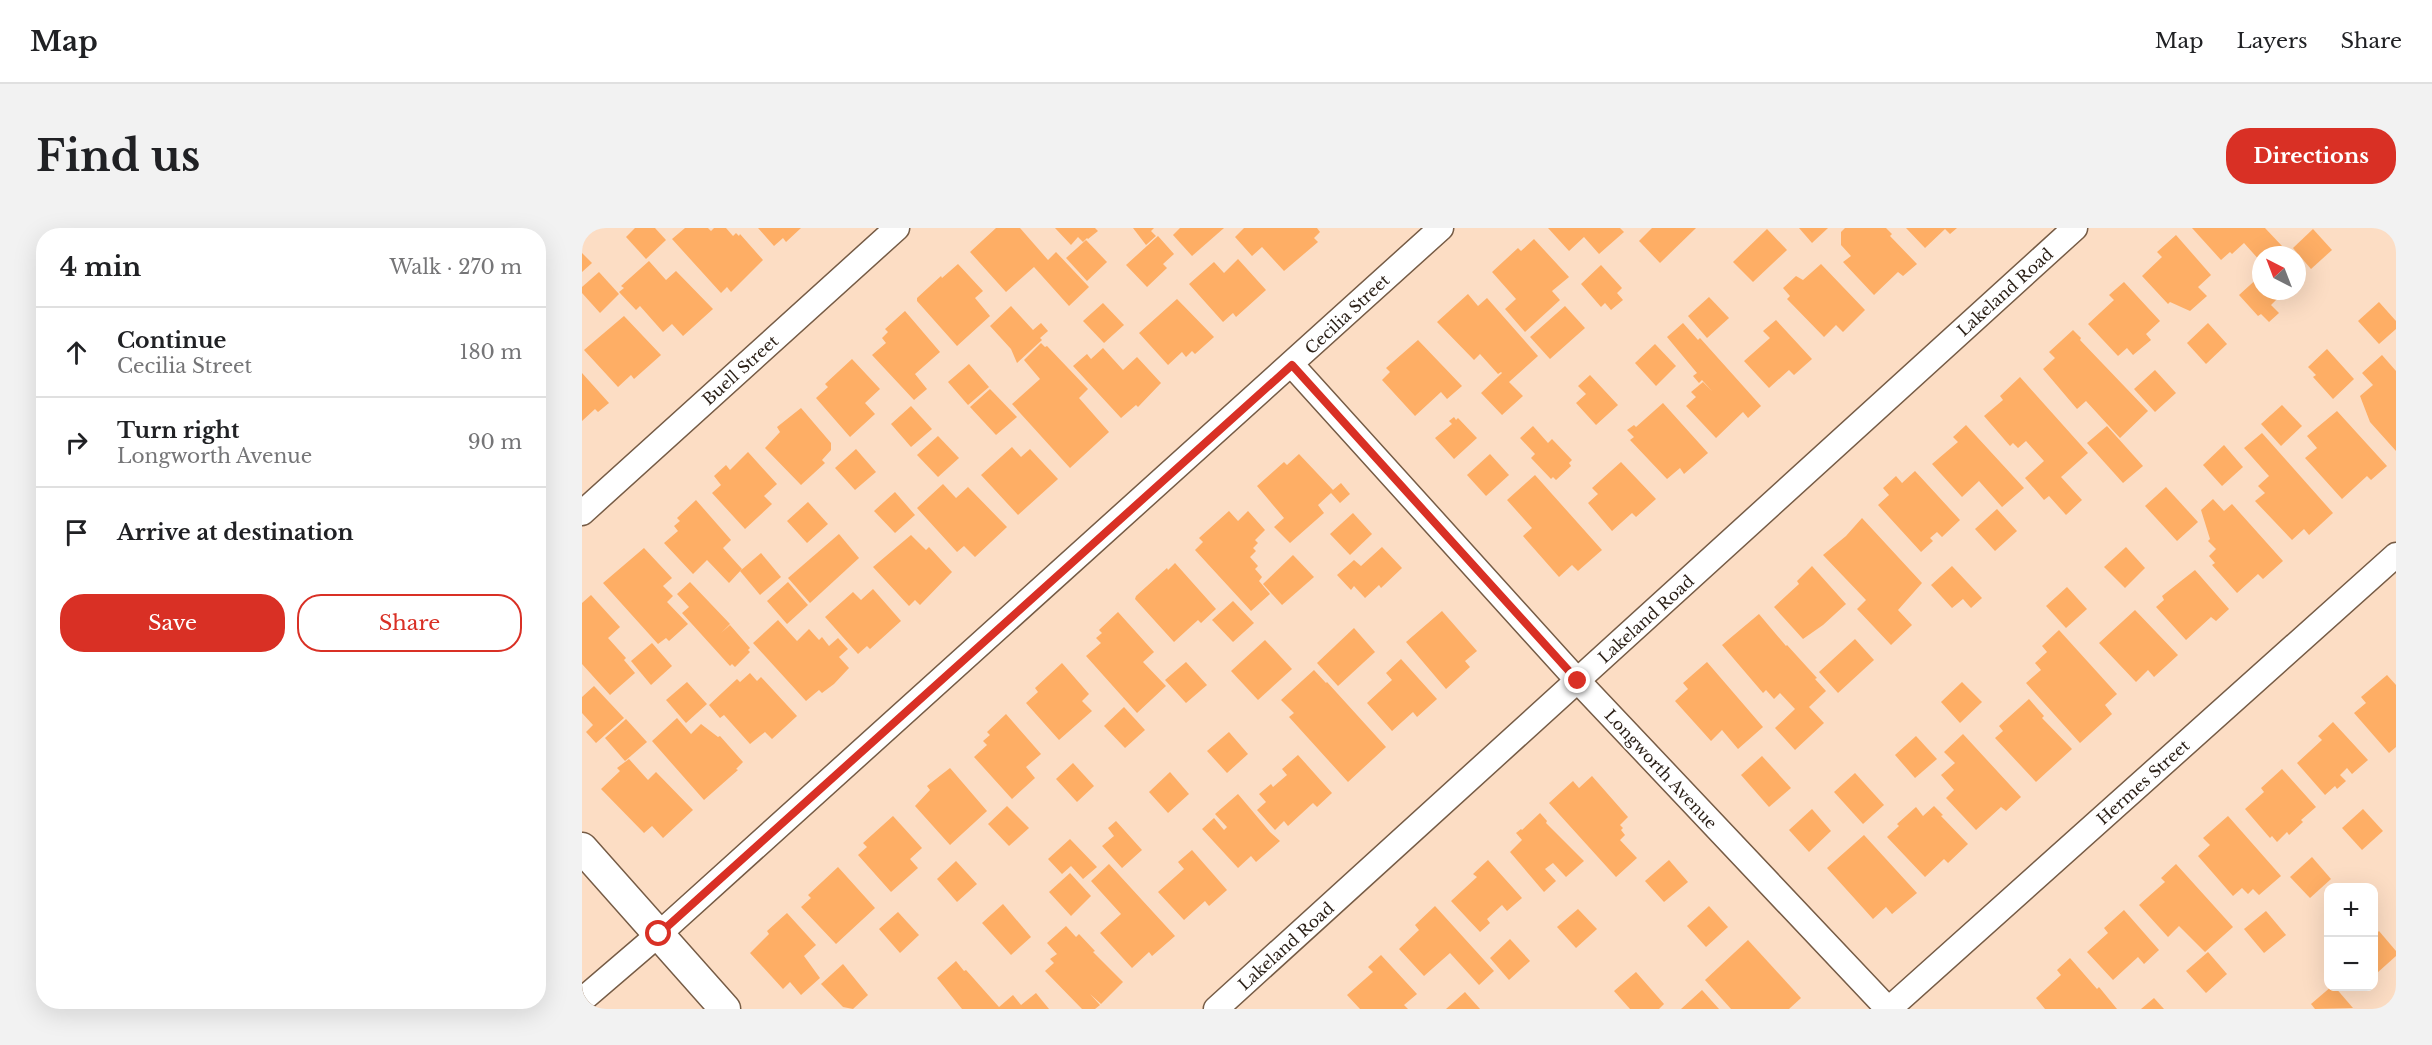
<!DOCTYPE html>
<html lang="en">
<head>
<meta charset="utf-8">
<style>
  body { margin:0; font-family:"Libre Baskerville",serif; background:#f2f2f2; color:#202124 }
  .controls { position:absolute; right:18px; bottom:18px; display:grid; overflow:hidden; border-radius:12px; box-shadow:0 6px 24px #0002 }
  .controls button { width:54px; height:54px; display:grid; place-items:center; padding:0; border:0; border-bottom:2px solid #e0e0e0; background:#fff; color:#202124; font:30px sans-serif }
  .compass { position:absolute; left:1670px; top:18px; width:54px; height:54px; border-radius:50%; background:#fff; box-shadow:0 6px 24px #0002; rotate:318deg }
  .stop { position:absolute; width:18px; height:18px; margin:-14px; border:4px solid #d93025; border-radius:50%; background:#fff }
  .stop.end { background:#d93025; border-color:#fff; box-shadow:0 2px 6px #0008 }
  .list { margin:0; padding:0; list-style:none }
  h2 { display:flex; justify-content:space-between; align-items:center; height:78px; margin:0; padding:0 24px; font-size:26px }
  h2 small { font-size:20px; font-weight:400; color:#757577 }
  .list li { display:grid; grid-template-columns:39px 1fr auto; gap:18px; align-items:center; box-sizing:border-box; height:90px; padding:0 24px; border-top:2px solid #e0e0e0 }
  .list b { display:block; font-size:22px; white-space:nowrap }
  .list p { margin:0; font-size:20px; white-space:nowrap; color:#757577 }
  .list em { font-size:20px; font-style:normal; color:#757577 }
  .actions { display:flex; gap:12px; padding:18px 24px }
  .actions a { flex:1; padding:14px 0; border:2px solid #d93025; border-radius:24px; text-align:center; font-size:21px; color:#d93025 }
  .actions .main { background:#d93025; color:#fff }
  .icon { flex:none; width:33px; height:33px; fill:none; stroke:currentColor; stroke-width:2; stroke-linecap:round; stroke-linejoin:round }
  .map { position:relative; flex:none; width:1814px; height:781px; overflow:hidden; border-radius:24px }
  header { display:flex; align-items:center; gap:36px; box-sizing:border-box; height:84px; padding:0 30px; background:#fff; border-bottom:2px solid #e0e0e0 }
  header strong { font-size:28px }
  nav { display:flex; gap:33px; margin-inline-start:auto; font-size:21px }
  .intro { display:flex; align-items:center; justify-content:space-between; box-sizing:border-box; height:144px; padding:0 36px }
  h1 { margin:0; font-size:42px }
  .button { padding:15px 27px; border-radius:24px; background:#d93025; color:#fff; font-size:21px; font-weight:700 }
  main { display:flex; gap:36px; padding:0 36px }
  aside { flex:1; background:#fff; border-radius:24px; box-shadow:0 6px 24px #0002 }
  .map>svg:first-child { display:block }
  .building { fill:#feae65 }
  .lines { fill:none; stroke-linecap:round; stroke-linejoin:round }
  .minor-casing { stroke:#765c46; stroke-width:27 }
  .tertiary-casing { stroke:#765c46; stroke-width:33 }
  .minor { stroke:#fff; stroke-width:24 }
  .tertiary { stroke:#fff; stroke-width:30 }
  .route { stroke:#d93025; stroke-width:8 }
  .labels { text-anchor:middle; stroke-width:4.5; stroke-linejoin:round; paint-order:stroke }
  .street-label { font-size:16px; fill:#2a1f16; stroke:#fff }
</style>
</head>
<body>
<header>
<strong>Map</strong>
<nav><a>Map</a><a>Layers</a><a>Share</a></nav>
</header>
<div class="intro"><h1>Find us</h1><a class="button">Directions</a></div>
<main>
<aside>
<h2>4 min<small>Walk · 270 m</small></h2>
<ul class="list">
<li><svg class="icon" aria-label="ahead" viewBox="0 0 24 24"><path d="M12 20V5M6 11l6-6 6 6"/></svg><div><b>Continue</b><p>Cecilia Street</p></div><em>180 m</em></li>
<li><svg class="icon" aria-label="right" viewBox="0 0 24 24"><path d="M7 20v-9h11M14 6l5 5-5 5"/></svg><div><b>Turn right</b><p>Longworth Avenue</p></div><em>90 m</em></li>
<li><svg class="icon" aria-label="arrive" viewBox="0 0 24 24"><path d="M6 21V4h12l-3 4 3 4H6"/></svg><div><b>Arrive at destination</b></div></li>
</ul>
<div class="actions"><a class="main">Save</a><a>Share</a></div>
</aside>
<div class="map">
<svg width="1814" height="781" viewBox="0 0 1814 781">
  <rect width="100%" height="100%" fill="#fcddc4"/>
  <g class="building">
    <polygon points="53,0 73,0 84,12 64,31 44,9"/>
    <polygon points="103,0 126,0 129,3 132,0 144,0 151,8 154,5 157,8 158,6 181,32 149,64 145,59 139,65 90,11"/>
    <polygon points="176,0 219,0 204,14 201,10 192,18"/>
    <polygon points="414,0 438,0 466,32 474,24 507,59 487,78 452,39 424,64 388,24"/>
    <polygon points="473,0 513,0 516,3 506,11 505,10 501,14 496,9 489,17"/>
    <polygon points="551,0 572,0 569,3 574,8 564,17"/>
    <polygon points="598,0 642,0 610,28 591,7"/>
    <polygon points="662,0 735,0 738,4 732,10 736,14 702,43 680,19 670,28 653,9"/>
    <polygon points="966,0 1038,0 1042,4 1017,26 1002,9 987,23"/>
    <polygon points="1070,0 1114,0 1078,35 1057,13"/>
    <polygon points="1217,0 1246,0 1230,15"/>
    <polygon points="1263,0 1304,0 1310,6 1308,8 1335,36 1321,48 1316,44 1292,67 1261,34 1269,28 1259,17 1259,4"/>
    <polygon points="1324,0 1375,0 1368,6 1363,1 1343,20"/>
    <polygon points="1610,0 1683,0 1700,18 1690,27 1679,27 1679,34 1662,15 1650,26 1648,24 1639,32"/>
    <polygon points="1185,1 1205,22 1171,54 1151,34"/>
    <polygon points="1731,1 1750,22 1729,41 1711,20"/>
    <polygon points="1594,7 1629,47 1616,59 1625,68 1608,83 1588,74 1586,76 1560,48 1580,29 1575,24"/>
    <polygon points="576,8 592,26 581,36 585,40 565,59 544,37"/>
    <polygon points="952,11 987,49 970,63 978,72 943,104 923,81 934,71 910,44 936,20 939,23"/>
    <polygon points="504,12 525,34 505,53 484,30"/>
    <polygon points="0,25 10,35 0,44"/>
    <polygon points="656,31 684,62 654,89 651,85 641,94 607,56 632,34 642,45"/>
    <polygon points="67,33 84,52 94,43 131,81 101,108 90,96 81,104 58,78 54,82 37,64 42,60 39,58"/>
    <polygon points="376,36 401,63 393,70 408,88 375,118 335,73 335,70 359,48 360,50"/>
    <polygon points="1239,36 1283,82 1261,104 1254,97 1242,109 1205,71 1208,68 1201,60 1214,48 1221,52"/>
    <polygon points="1019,37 1040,60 1035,65 1041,72 1029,82 1023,75 1019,79 999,56"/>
    <polygon points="17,44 37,66 18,85 0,65 0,59"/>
    <polygon points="1678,48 1679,63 1692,63 1698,68 1689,77 1697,85 1687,94 1679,86 1676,88 1657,67"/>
    <polygon points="1542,54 1578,93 1564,106 1569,112 1551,127 1545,120 1536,128 1506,96 1532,72 1527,67"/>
    <polygon points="886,66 896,78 905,70 956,128 927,154 941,168 920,187 899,165 920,145 919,144 916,146 898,126 892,132 855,94"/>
    <polygon points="1127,69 1147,90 1125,110 1106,88"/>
    <polygon points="595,71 632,109 613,126 610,123 604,129 600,124 586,137 557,105"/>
    <polygon points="1797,74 1814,93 1814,101 1797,116 1776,93"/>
    <polygon points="521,75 542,97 522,115 501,93"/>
    <polygon points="429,78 451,102 459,95 466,103 458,110 460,112 435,135 429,121 408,98"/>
    <polygon points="983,78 1003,100 968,131 948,109"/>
    <polygon points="323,83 358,124 333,146 345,161 332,172 290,127 304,115 300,110 306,104 303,101"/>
    <polygon points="42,88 79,127 52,151 49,147 36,159 2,122"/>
    <polygon points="1194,92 1230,131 1212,147 1207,142 1187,160 1162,133 1188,110 1181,103"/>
    <polygon points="1101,95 1116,112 1118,110 1179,178 1166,190 1161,184 1134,210 1104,178 1114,169 1109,164 1121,154 1130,163 1120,152 1117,155 1111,148 1115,145 1085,109"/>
    <polygon points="1626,95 1645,116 1624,136 1605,115"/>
    <polygon points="1491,102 1499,110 1498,112 1566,183 1538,210 1504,173 1495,181 1461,141 1473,130 1467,124"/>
    <polygon points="836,112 880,158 865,171 859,164 833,188 800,152 808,144 804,140"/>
    <polygon points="459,115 463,119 465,118 506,161 497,170 527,204 488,240 430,176 458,151 442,132"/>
    <polygon points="1073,116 1094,138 1074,158 1053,135"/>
    <polygon points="521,120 541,142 555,129 579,155 556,179 554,177 539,190 491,138 505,126 509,131"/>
    <polygon points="1745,121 1772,151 1751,171 1731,149 1734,147 1726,139"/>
    <polygon points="1800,127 1814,143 1814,223 1788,194 1778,168 1791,157 1780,145"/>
    <polygon points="270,131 298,161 283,175 293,186 268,209 234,170 246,159 243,156"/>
    <polygon points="387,136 407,159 386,177 366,154"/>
    <polygon points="1573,142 1594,165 1573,184 1552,161"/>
    <polygon points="0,145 27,175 16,184 13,181 0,193"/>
    <polygon points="1008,147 1036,177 1014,197 994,175 1004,166 996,158"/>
    <polygon points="1438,149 1506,225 1479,249 1500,272 1484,287 1467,268 1462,272 1443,250 1462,233 1444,213 1436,220 1431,215 1428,218 1402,188 1421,172 1418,168"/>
    <polygon points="408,161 435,189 414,207 388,179"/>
    <polygon points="1081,175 1126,225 1102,246 1098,240 1085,251 1048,212 1052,209 1045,202 1052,197 1054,199"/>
    <polygon points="1700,177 1720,198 1699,218 1679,196"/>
    <polygon points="329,178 350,201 329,219 309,196"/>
    <polygon points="219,180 249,215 249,222 240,232 243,235 219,257 183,220 198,204 195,199"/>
    <polygon points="1755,183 1805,238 1789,252 1785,248 1760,271 1723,230 1735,220 1725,208"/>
    <polygon points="872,189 874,192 876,190 895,210 872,231 853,210 870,196 867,193"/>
    <polygon points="1384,197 1442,260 1420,279 1397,253 1380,269 1350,236 1376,214 1371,209"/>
    <polygon points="951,198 966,215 970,211 990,232 987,235 989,238 974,252 971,249 969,251 949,230 953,226 938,210"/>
    <polygon points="1525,198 1561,238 1541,255 1505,215"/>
    <polygon points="1680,205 1751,285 1727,307 1722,301 1710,312 1673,273 1683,265 1676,258 1687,248 1662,220"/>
    <polygon points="356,208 377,230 356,249 335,227"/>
    <polygon points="1642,217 1661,239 1640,258 1621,237"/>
    <polygon points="430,219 439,229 448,221 476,251 436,287 399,247"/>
    <polygon points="274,221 294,244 273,262 253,240"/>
    <polygon points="166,224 195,256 182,268 190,276 163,301 130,265 139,257 132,248 144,237 148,242"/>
    <polygon points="717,226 751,262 759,255 768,266 758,275 749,265 736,277 742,285 708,315 692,299 702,290 675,258 702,234 705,237"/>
    <polygon points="908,226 927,247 904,268 885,247"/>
    <polygon points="1039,234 1074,271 1054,289 1050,285 1030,303 1006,275 1016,266 1010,260"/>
    <polygon points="1333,243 1378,292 1360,309 1355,304 1348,310 1351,313 1339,324 1296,277 1307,267 1301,260 1314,248 1320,255"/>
    <polygon points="953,247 1020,322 996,343 990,337 977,349 941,308 950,300 925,272"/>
    <polygon points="361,256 374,270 386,259 425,299 393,329 382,318 375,324 335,280"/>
    <polygon points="1584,259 1616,294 1595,313 1563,278"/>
    <polygon points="313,264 333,287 313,305 292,283"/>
    <polygon points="1631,271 1642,283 1650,276 1701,333 1681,351 1676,346 1655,365 1630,337 1633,335 1627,328 1634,321 1626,313 1628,311 1619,282"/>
    <polygon points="114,272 149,312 141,320 160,341 147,355 125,332 111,346 82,315 96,303 92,298 98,293 95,290"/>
    <polygon points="226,274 246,296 225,315 205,293"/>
    <polygon points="1415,281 1435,303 1413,323 1393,301"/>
    <polygon points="647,283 656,293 666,283 683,302 673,312 676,315 671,320 674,323 668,329 676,338 673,341 680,349 677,353 688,366 669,383 613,322 621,314 617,310"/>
    <polygon points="771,285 790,306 768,327 748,306"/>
    <polygon points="1280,290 1340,355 1316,382 1330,397 1309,417 1275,381 1284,372 1241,327 1264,308"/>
    <polygon points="257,306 277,330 228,375 206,350"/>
    <polygon points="329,307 344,322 347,319 370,344 338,377 333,372 327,378 291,339"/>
    <polygon points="800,319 820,340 799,360 797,357 783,370 772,358 769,362 755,347 772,332 779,338"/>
    <polygon points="1544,319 1563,340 1543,360 1522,339"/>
    <polygon points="62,320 90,350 81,358 91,368 85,374 106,396 87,413 84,410 76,416 21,355"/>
    <polygon points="179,325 199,349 178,367 158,343"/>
    <polygon points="711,327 732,349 700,377 681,356"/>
    <polygon points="593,335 634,381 619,395 616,392 592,414 553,371 554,368 585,340 586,342"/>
    <polygon points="1230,338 1264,376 1241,397 1221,411 1192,379 1217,356 1215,353"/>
    <polygon points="1370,338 1400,370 1389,380 1381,371 1370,380 1349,357"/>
    <polygon points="1613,342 1647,381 1634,393 1629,389 1604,412 1574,379 1582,372 1580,368"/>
    <polygon points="108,354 148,396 139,405 148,397 168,420 166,422 168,424 153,439 150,436 148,438 100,385 107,379 95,366"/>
    <polygon points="206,354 226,377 205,396 185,373"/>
    <polygon points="1485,359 1505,381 1484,400 1464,378"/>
    <polygon points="291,361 319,393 288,421 285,418 276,426 243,389 271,364 279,372"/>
    <polygon points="9,367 38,399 26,410 44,430 42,432 53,445 28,467 0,436 0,375"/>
    <polygon points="651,373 672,395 651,414 630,392"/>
    <polygon points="1553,382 1596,427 1572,449 1566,442 1554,454 1517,415"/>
    <polygon points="860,383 895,423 883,433 888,439 864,461 824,414"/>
    <polygon points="536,384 572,424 561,434 584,458 555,485 504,428 519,415 514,410 520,405 517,402"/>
    <polygon points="1177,386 1204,418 1205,417 1235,450 1233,451 1244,463 1227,479 1242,495 1213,522 1193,500 1213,481 1198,465 1192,471 1184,462 1181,465 1140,417"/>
    <polygon points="196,392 215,413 227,401 237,412 240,409 247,418 256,410 266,421 257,429 267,440 252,456 240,465 237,462 224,473 171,415"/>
    <polygon points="772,400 793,424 756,458 735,435"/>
    <polygon points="1477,402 1535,466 1523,477 1530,486 1498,515 1444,455 1459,442 1453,435 1465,424 1460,418"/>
    <polygon points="1273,411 1292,432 1256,465 1237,444"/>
    <polygon points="683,412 710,441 676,472 649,443"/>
    <polygon points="70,415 90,438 69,457 49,433"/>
    <polygon points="819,431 855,471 835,489 831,484 810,503 785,475 810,452 804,445"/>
    <polygon points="604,434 625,457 604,475 583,452"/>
    <polygon points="1125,434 1181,499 1156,521 1140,502 1129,513 1093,473 1106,461 1101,455"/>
    <polygon points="480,435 507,466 500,473 510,483 477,512 444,475 456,464 453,460"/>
    <polygon points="732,442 744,455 745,454 804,519 766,554 707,489 712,485 699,472"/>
    <polygon points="168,445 175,453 179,449 215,488 190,511 183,504 168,516 142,487 138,490 127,477 155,451 158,454"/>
    <polygon points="1805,447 1814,457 1814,519 1807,525 1772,485 1784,475 1779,469"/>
    <polygon points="105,454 125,476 104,495 84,472"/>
    <polygon points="1380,454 1400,474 1378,495 1359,474"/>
    <polygon points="12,458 42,490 14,515 4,504 11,497 0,485 0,469"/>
    <polygon points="1447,471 1462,488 1460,490 1490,521 1454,554 1413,510 1421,503 1417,498"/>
    <polygon points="542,479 563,502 543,520 522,498"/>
    <polygon points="424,486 459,526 444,539 453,550 430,571 392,529 405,517 401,513 408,507 405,504"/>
    <polygon points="95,490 109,506 119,496 136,509 138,508 161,534 154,541 156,542 122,572 70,513"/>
    <polygon points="44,491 65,514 43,533 23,510"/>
    <polygon points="1751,494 1786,532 1770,546 1765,540 1758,547 1764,553 1755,561 1753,558 1743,567 1715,535 1740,512 1736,508"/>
    <polygon points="647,504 666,526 645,545 625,523"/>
    <polygon points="1381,506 1439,569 1424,583 1419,579 1394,602 1364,570 1372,562 1359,547 1373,535 1362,524"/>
    <polygon points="1334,508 1355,531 1333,550 1313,527"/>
    <polygon points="716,527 750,565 735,579 731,575 706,598 702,593 693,602 675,582 684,574 677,566 689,556 691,559 705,547 700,541"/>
    <polygon points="1180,528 1209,560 1187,579 1159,547"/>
    <polygon points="47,531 66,552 74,544 111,582 81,610 70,598 62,605 19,561 38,543 35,540"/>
    <polygon points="491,535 512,558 495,574 474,551"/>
    <polygon points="368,540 405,583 368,617 333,578 348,562 345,558"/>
    <polygon points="1700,541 1734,579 1719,592 1721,594 1707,607 1705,604 1695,614 1690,608 1688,610 1663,581 1682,564 1679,560"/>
    <polygon points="588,544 607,566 586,585 567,564"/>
    <polygon points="1273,545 1302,577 1281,596 1252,564"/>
    <polygon points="1010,548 1046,589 1038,597 1041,600 1039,602 1043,607 1038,612 1055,630 1034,649 967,575 991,553 997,560"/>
    <polygon points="656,566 688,604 698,613 674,634 669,628 656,640 620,601 632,590 642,602 645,599 633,586"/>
    <polygon points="425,578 447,600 427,618 406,596"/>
    <polygon points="1352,578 1361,587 1359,588 1386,616 1366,635 1362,631 1343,649 1305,609 1317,598 1315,596 1334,579 1341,588"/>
    <polygon points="1230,581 1249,603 1227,624 1207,602"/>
    <polygon points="1781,581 1801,603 1780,622 1760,600"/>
    <polygon points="958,585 965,593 964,595 1002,633 984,649 971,635 963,641 974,653 962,664 928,624 940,612 934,605 939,601 940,602"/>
    <polygon points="311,588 340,620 328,631 336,640 309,664 276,627 285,619 281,615"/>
    <polygon points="1646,588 1699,648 1677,667 1671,661 1666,666 1660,660 1651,668 1616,628 1628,617 1621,610"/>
    <polygon points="534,593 560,622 540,640 520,618 532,608 526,600"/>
    <polygon points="1282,607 1335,665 1310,686 1304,679 1291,691 1245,640"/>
    <polygon points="488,611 515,639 501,651 489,638 480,646 466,631"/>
    <polygon points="610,622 645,662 627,678 623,673 602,692 576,664 602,641 596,634"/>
    <polygon points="1730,629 1749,651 1728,670 1708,649"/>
    <polygon points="906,632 940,670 925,683 920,677 905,691 908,695 898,704 869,673 895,649 891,646"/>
    <polygon points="1087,632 1106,654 1082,674 1063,653"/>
    <polygon points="374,633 395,656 375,674 355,651"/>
    <polygon points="527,636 593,708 570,728 567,724 550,740 518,705 539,686 509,653"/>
    <polygon points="1594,636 1651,699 1623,724 1597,698 1586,709 1557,677 1583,654 1579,650"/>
    <polygon points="256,639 293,680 254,716 219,679 229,670 226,667"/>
    <polygon points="488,645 509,668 489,688 467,664"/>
    <polygon points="421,676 449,709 429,727 400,695"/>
    <polygon points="853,678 912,743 897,757 868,725 842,748 817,721 837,702 833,697"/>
    <polygon points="1127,678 1146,699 1124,719 1105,698"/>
    <polygon points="996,681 1015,701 994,720 975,699"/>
    <polygon points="1542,682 1577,722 1562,736 1556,729 1531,752 1505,724 1526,705 1522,700"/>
    <polygon points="1684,683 1704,707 1682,725 1662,701"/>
    <polygon points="316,684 337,707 318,725 297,701"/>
    <polygon points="205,685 234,717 222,728 238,750 219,767 208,754 201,761 168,725 187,706 185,703"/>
    <polygon points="484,698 494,709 497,706 513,723 511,724 541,754 519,776 508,766 518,777 513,781 500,781 463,743 472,735 468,731 475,726 465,715"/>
    <polygon points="1797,703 1814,723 1814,728 1795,745 1792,741 1792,708"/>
    <polygon points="928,711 948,733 927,752 908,730"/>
    <polygon points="1166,712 1219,770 1207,781 1149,781 1123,752"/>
    <polygon points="1626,724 1645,746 1624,765 1604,743"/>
    <polygon points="799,727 835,766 822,777 826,781 778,781 765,767 791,744 786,739"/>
    <polygon points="1488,730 1515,761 1517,759 1535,781 1463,781 1454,770 1479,747 1475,742"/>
    <polygon points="374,733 382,743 384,742 417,779 431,767 439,777 454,765 467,781 380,781 355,750"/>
    <polygon points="261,736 286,767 271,781 261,779 239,756"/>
    <polygon points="1054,744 1082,776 1077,781 1048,781 1032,763"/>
    <polygon points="1750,758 1752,758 1771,780 1733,781 1729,776"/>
    <polygon points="1120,762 1137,781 1099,781"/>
    <polygon points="883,764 898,781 864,781"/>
    <polygon points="1572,770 1582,781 1559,781"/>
  </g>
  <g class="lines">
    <defs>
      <g id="minor">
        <polyline points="710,137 996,453 1306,781"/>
        <polyline points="0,285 315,0"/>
        <polyline points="0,772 77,706 859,0"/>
        <polyline points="634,781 1493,0"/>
        <polyline points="1307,781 1814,327"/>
      </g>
      <polyline id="tertiary" points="0,620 143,781"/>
    </defs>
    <use href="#minor" class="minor-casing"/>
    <use href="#tertiary" class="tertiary-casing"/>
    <use href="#minor" class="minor"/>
    <use href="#tertiary" class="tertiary"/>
  </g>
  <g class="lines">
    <polyline class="route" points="77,706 710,137 996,453"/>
  </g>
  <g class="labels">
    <g class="street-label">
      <text transform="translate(1423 64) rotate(-42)" y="6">Lakeland Road</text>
      <text transform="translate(765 86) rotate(-43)" y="6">Cecilia Street</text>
      <text transform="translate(158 142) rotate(-42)" y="6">Buell Street</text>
      <text transform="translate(1064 391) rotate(-42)" y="6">Lakeland Road</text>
      <text transform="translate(1079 541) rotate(47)" y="6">Longworth Avenue</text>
      <text transform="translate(1561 554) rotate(-42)" y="6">Hermes Street</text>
      <text transform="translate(704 718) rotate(-42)" y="6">Lakeland Road</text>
    </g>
  </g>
</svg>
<div class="controls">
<button>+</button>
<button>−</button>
</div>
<svg class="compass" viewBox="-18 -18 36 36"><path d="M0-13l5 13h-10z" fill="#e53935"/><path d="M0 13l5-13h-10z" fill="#757577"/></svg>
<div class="stop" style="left:77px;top:706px"></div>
<div class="stop end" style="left:996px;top:453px"></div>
</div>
</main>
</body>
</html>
